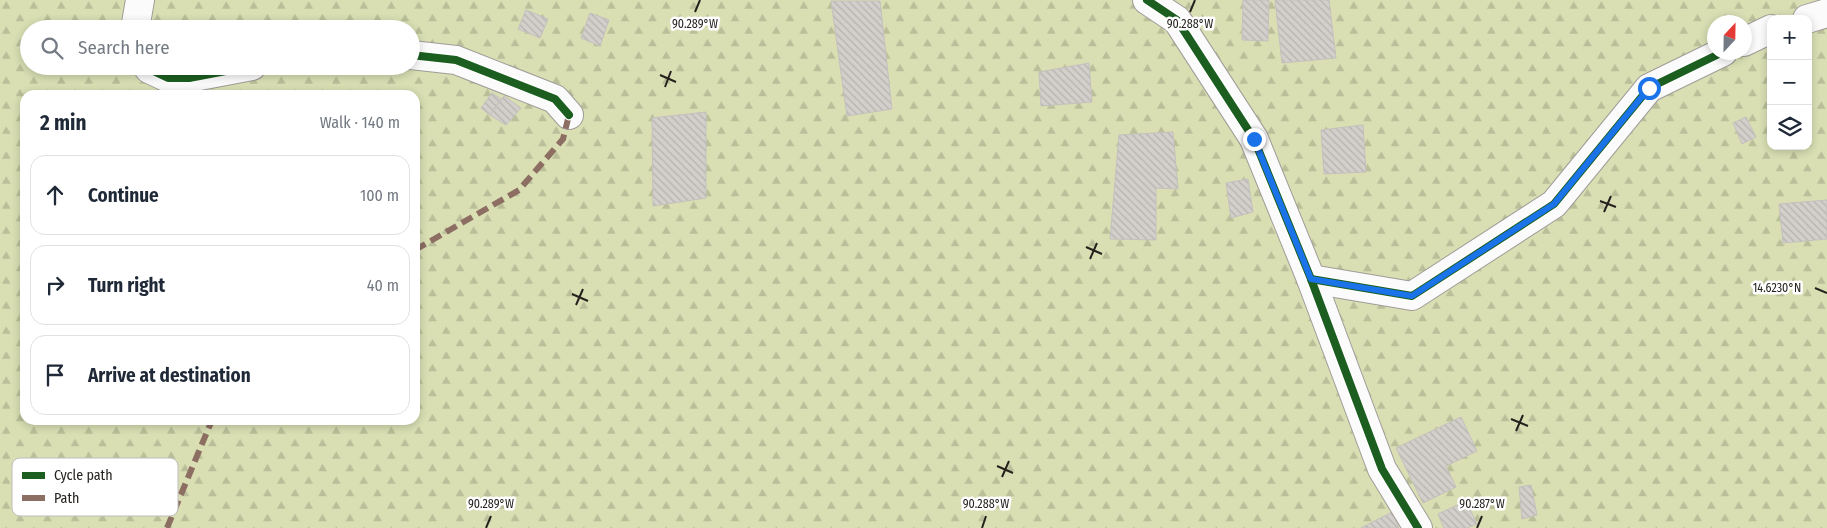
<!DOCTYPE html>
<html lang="en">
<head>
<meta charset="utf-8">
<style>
  body { margin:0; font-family:"Fira Sans Condensed",sans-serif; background:#f2f2f3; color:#1f2937 }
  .controls { position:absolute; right:15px; top:15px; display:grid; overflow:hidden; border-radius:10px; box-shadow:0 2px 8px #0003 }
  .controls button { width:45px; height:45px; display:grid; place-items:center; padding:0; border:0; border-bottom:1px solid #e0e1e3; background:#fff; color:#1f2937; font:25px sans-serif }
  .compass { position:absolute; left:1707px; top:15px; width:45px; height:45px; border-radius:50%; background:#fff; box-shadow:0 2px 8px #0003; rotate:22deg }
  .stop { position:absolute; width:15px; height:15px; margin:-11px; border:4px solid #1a73e8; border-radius:50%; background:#fff }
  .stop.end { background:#1a73e8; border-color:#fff; box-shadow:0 1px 5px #0008 }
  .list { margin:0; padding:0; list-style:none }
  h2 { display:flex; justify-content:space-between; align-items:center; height:65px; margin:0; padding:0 20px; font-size:21px }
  h2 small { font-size:16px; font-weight:400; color:#747a83 }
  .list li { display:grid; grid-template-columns:32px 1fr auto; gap:15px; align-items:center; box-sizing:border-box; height:80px; margin:0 10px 10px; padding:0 10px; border:1px solid #e0e1e3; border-radius:15px }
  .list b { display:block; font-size:19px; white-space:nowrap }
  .list em { font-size:16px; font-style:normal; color:#747a83 }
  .icon { flex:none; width:28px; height:28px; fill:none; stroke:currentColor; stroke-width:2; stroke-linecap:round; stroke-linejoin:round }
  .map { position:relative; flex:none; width:1827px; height:528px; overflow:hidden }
  .search { position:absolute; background:#fff; box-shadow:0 2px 8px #0003; left:20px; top:20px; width:400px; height:55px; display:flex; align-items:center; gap:12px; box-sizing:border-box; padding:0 18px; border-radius:28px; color:#747a83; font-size:19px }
  .panel { position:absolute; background:#fff; box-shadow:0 2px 8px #0003; left:20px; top:90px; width:400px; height:335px; border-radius:15px }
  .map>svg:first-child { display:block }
  .forest { fill:url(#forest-firs); fill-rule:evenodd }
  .building { fill:url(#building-back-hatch); stroke:#c4c1bd }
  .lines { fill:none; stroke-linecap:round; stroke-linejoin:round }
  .minor-casing { stroke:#a09c98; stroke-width:30 }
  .minor { stroke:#fcfbfb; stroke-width:28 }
  .quiet { stroke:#8d6e63; stroke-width:6; stroke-dasharray:12 6; stroke-linecap:butt }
  .cycleway-casing { stroke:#fff; stroke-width:11 }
  .cycleway { stroke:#1b5e20; stroke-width:8 }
  .route { stroke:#1a73e8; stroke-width:6 }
  .ticks { fill:none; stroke:#25221e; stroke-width:2 }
  .key { fill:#fff; stroke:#bebdbc; stroke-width:1 }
  .key-label { font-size:14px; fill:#25221e }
  .ticks-label { font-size:12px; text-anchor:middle; fill:#25221e; stroke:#fff; stroke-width:5; stroke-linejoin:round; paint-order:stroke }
</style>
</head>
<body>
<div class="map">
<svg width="1827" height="528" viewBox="0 0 1827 528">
  <defs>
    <pattern id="forest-firs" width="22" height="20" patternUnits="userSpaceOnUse" patternTransform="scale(1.25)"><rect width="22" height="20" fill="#d9dfb3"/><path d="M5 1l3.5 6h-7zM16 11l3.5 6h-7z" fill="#babf9a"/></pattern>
    <pattern id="building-back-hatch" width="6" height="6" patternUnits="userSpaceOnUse" patternTransform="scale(1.25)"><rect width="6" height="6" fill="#d3d0cc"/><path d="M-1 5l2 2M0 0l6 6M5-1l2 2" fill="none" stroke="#b5b2af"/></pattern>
  </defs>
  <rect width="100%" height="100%" fill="#ece7e2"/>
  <path class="forest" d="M0 0H1827V528H0ZM1771 19H1808V146H1771ZM1714 22H1744V52H1714ZM29 29H411V66H29ZM25 95H415V420H25Z"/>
  <g class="building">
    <polygon points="1243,0 1269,0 1268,41 1242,40"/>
    <polygon points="1275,0 1329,0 1336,58 1282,63"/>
    <polygon points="831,1 880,1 892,109 847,116"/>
    <polygon points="526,10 548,19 540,38 518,29"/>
    <polygon points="590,13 609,20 600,46 581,38"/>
    <polygon points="1089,63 1092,102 1041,106 1039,72"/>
    <polygon points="492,93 501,99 490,115 481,108"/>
    <polygon points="504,96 521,108 506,125 490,115"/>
    <polygon points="706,112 706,198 653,206 652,118"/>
    <polygon points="1746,117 1756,137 1742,144 1733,123"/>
    <polygon points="1363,125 1366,172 1324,174 1321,130"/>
    <polygon points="1173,132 1178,189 1156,188 1156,240 1110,239 1119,135"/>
    <polygon points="1248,179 1253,212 1231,218 1226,183"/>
    <polygon points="1827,200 1827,239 1783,243 1779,204"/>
    <polygon points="1461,417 1477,451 1446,466 1456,487 1423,503 1396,448"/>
    <polygon points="1531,485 1537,515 1522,519 1519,487"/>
    <polygon points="1466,501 1477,524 1467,528 1444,528 1438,514"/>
    <polygon points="1392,512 1399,528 1361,528"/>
  </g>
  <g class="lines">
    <defs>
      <g id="minor">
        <polyline points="1147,0 1177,20 1254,139 1311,279 1382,469 1418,528"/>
        <polyline points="1807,19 1827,13"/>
        <polyline points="135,29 140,0"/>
        <polyline points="1744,42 1771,29"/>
        <polyline points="411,55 456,60 555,99 569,115"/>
        <polyline points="147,66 149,69 168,78 189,78 252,66"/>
        <polyline points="1311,279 1412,296 1554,204 1649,88 1723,52"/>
      </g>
    </defs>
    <use href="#minor" class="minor-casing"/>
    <use href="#minor" class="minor"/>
    <g class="quiet">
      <polyline points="415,250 519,190 563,139 569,115"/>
      <polyline points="167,528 212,420"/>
    </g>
    <defs>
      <g id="cycleway">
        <polyline points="1147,0 1177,20 1254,139 1311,279 1382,469 1418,528"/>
        <polyline points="411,55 456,60 555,99 569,115"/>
        <polyline points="147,66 149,69 168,78 189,78 252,66"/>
        <polyline points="1311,279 1412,296 1554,204 1649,88 1723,52"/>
      </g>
    </defs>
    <use href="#cycleway" class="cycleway-casing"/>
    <use href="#cycleway" class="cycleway"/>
  </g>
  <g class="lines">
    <polyline class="route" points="1254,139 1311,279 1412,296 1554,204 1649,88"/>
  </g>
  <path class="ticks" d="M695 12 700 0M1190 12 1195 0M660 75 676 82M665 87 671 71M1600 201 1616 207M1604 212 1611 196M1086 247 1102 254M1090 259 1097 243M1815 288 1827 293M572 294 588 301M576 305 583 289M1511 419 1528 426M1516 431 1523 415M997 466 1013 473M1002 477 1009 461M486 528 491 516M982 528 986 516M1477 528 1482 516"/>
  <rect x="12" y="458" width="166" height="58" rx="8" class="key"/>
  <rect x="22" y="472" width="23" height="7" fill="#1b5e20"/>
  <rect x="22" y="495" width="23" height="6" fill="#8d6e63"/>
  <g class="key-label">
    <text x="54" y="480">Cycle path</text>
    <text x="54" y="503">Path</text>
  </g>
  <g class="ticks-label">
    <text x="695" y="28">90.289°W</text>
    <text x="1190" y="28">90.288°W</text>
    <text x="1777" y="292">14.6230°N</text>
    <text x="491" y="508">90.289°W</text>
    <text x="986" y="508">90.288°W</text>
    <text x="1482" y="508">90.287°W</text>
  </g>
</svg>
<div class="controls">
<button>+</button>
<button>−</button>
<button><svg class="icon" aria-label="layers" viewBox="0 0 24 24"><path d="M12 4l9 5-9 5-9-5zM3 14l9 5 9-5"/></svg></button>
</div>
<svg class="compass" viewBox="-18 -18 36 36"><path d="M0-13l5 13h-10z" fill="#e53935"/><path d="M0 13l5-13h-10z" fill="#747a83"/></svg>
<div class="stop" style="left:1649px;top:88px"></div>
<div class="stop end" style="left:1254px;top:139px"></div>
<div class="search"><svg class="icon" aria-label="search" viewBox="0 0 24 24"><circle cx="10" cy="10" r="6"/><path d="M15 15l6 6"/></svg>Search here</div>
<section class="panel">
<h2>2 min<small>Walk · 140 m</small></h2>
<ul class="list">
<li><svg class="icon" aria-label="ahead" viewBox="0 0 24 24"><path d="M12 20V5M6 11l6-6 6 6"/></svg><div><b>Continue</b></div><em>100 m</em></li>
<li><svg class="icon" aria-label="right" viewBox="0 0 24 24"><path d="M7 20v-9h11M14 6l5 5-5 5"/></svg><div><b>Turn right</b></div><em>40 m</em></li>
<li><svg class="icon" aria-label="arrive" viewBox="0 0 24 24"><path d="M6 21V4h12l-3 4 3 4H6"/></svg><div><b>Arrive at destination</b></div></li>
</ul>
</section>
</div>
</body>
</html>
